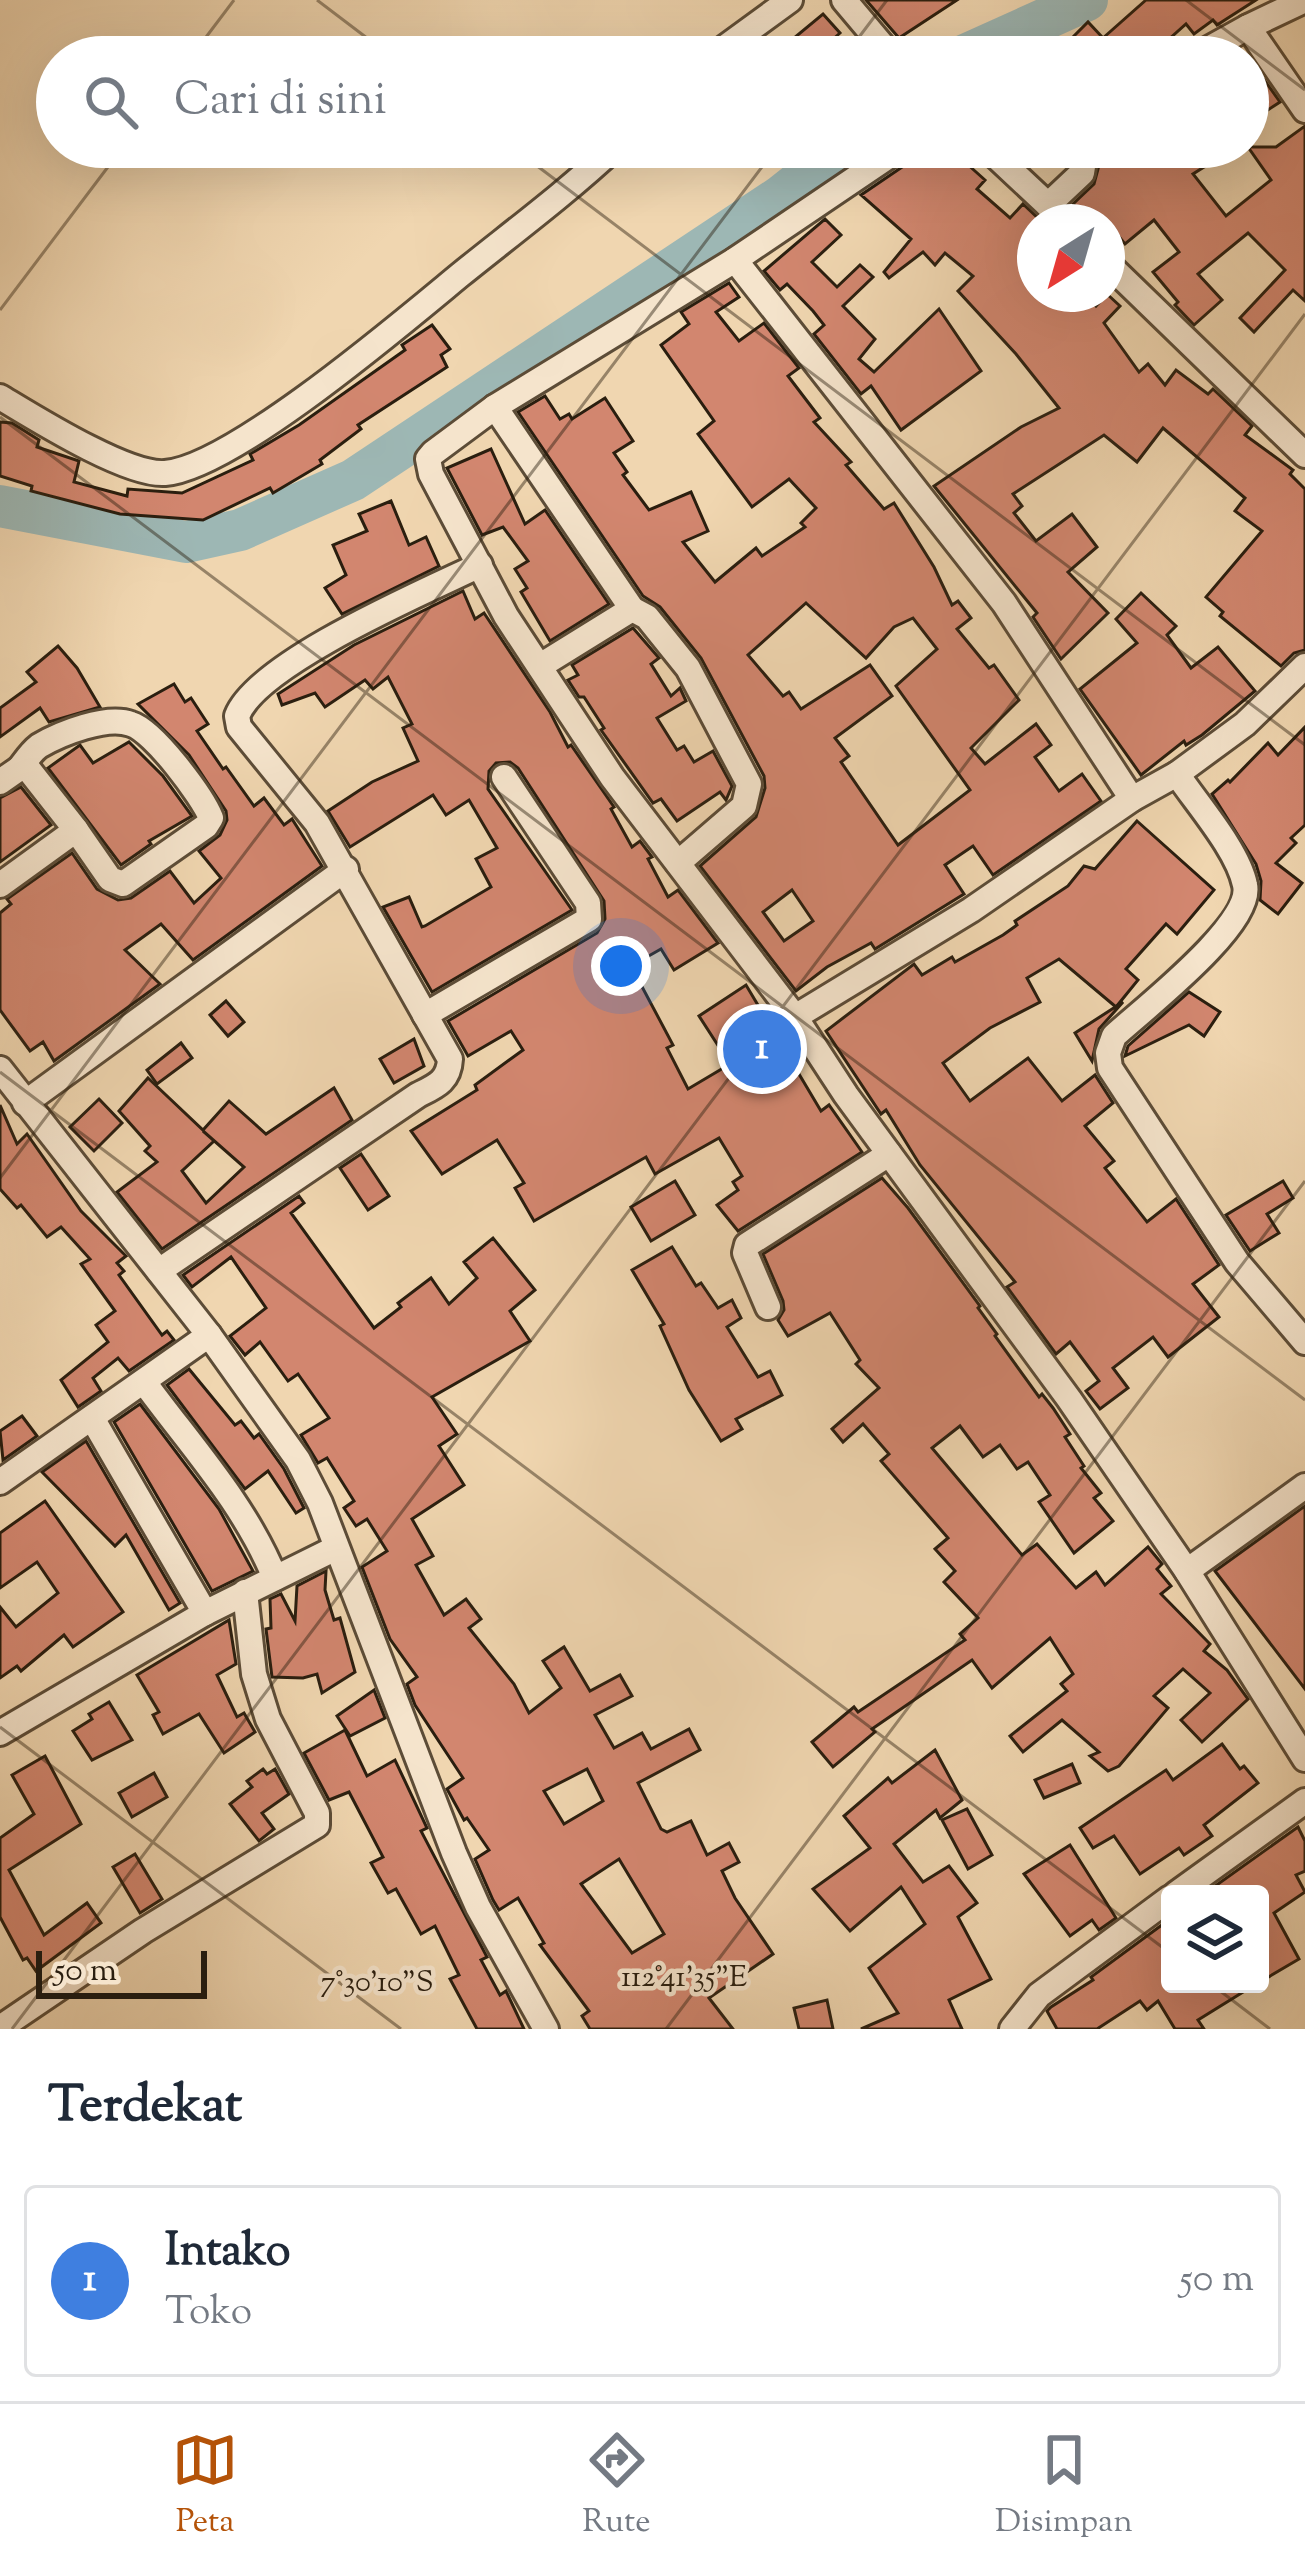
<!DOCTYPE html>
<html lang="id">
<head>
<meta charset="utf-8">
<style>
  body { margin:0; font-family:"Sorts Mill Goudy",serif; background:#f2f2f3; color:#1f2937 }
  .controls { position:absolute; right:36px; bottom:36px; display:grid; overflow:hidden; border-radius:12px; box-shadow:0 12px 48px #0002 }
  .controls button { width:108px; height:108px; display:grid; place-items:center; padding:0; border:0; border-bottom:3px solid #e0e1e3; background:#fff; color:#1f2937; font:60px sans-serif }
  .compass { position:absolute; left:1017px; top:204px; width:108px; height:108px; border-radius:50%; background:#fff; box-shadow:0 12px 48px #0002; rotate:217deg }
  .scale { position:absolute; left:36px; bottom:30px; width:171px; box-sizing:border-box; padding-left:12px; border:6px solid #2a1e0f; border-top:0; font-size:33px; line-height:42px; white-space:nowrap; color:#2a1e0f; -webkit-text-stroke:9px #f5e4cc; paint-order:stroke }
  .you { position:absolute; left:621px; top:966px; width:42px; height:42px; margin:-30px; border:9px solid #fff; border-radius:50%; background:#1a73e8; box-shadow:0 0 0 18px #1a73e833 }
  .badge { display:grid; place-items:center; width:78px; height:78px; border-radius:50%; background:#b45309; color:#fff; font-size:39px; font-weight:700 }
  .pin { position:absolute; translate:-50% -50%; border:6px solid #fff; box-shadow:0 3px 12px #0006 }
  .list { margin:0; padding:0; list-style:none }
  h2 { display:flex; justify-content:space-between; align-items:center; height:156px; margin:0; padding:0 48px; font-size:51px }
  h2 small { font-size:39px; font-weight:400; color:#747a83 }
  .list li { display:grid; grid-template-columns:78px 1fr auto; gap:36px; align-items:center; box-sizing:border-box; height:192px; margin:0 24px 24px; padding:0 24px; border:3px solid #e0e1e3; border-radius:12px }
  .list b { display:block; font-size:45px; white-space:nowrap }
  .list p { margin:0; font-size:39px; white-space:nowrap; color:#747a83 }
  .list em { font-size:39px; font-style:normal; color:#747a83 }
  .icon { flex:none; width:66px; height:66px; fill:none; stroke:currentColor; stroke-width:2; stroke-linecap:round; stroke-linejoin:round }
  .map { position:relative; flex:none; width:1305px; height:2029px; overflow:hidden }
  .search { position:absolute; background:#fff; box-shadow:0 12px 48px #0002; left:36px; right:36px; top:36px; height:132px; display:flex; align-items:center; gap:30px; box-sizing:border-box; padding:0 42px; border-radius:66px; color:#747a83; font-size:45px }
  .sheet { height:372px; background:#fff }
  nav { display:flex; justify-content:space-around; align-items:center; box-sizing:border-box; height:168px; border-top:3px solid #e0e1e3; background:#fff; font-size:33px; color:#747a83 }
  nav a { display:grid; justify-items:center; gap:6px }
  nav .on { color:#b45309 }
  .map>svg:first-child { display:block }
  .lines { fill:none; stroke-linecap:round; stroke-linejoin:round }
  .river { stroke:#9db7b4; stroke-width:42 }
  .building { fill:#d2866f; stroke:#2a1e0f; stroke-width:3; fill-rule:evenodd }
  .minor-casing { stroke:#5c4c37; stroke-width:30 }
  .minor { stroke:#f5e4cc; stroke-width:24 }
  .ticks { fill:none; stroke:#2a1e0f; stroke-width:3; stroke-opacity:0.45 }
  .ticks-label { font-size:30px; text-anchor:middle; fill:#2a1e0f; stroke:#f5e4cc; stroke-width:9; stroke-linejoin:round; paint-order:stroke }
</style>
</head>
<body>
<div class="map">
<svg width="1305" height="2029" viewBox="0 0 1305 2029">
  <rect width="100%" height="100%" fill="#f0d6b0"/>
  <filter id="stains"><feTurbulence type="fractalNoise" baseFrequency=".00167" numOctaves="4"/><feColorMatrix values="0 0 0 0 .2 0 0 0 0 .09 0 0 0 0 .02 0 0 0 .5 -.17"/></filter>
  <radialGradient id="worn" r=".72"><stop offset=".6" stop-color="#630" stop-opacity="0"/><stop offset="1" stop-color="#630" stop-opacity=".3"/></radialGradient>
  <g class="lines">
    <g class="river">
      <polyline points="961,57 1087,0"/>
      <polyline points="0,506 186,542 240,530 353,480 781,196 843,147"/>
    </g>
  </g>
  <g class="building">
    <polygon points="866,0 957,0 899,38"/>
    <polygon points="1146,0 1256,0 1217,25 1213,20 1194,34 1186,24 1149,57 1142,57 1129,42 1117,53 1121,57 1072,57 1063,47 1088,22 1103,38"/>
    <polygon points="823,14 840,33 830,42 842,57 771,57"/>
    <polygon points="1248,57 1280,102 1248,123"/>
    <polygon points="1305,126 1305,301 1293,290 1254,332 1240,318 1285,270 1248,233 1198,274 1222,300 1194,325 1175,305 1178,302 1153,272 1179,252 1154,220 1125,244 1107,222 1090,222 1073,204 1094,184 1102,154 1108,147 1237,147 1202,164 1204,167 1193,174 1226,216 1271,180 1248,147 1276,147"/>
    <polygon points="918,147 948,147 985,180 977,189 1010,218 1023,204 1042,222 1035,222 1035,294 1085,294 1096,306 1107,294 1120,306 1104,323 1139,372 1148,364 1165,385 1176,370 1208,394 1213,389 1252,426 1245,435 1293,470 1290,474 1305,489 1305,650 1294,653 1281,666 1220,616 1223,612 1206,597 1262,531 1235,511 1245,498 1163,428 1137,462 1104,435 1013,494 1022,506 1014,513 1036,541 1072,514 1097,547 1068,572 1108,613 1061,659 1033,617 1037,613 934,486 1021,427 1059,408 1016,354 958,291 973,276 945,253 935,265 923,252 889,278 884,272 911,239 861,195 911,161"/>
    <polygon points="825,219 841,235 812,262 837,287 860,265 873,277 843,306 875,339 859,359 874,372 939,309 981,371 901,430 871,386 861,394 814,334 824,325 813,311 787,284 780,290 764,271"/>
    <path d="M729 283 739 297 716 312 739 341 764 323 799 368 788 376 820 418 814 422 851 462 846 465 884 509 894 503 934 567 952 605 958 601 971 618 957 629 989 668 994 665 1019 700 971 748 985 764 1036 724 1051 745 1035 757 1059 791 1082 774 1101 801 993 875 973 846 945 865 964 894 875 949 871 943 827 967 796 991 700 866 756 817 765 788 764 776 701 658 660 607 643 596 518 412 545 396 560 419 569 414 572 419 605 398 633 441 614 453 627 472 623 475 649 510 691 492 708 531 683 542 715 582 756 548 762 556 805 527 801 523 816 508 789 479 752 507 698 434 714 421 661 345 689 324 681 312ZM806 603 866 658 894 627 913 618 937 649 896 686 970 790 898 845 841 762 849 756 835 738 892 696 870 665 801 709 789 692 783 696 748 655ZM792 890 813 921 784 941 763 912Z"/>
    <polygon points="432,325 450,349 441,355 447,367 358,425 361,429 320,460 322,464 273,493 270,488 203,520 120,514 31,491 32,486 0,476 0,422 12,423 39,440 37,447 79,461 74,482 127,496 128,489 182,493 253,460 250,454 299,425 405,350 402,345"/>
    <polygon points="491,449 525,524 545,510 609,604 550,641 521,592 527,588 515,569 528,561 503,527 482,535 447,468"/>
    <polygon points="391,501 409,545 426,537 439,566 342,614 325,588 346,575 333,545 367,531 359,514"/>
    <polygon points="463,591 475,619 484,613 550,712 568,747 571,745 614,807 611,809 632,847 640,841 652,857 648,859 668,897 678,890 718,943 674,970 661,949 631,966 673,1045 667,1048 688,1089 730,1064 699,1016 746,985 821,1111 829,1105 862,1152 738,1231 717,1205 738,1190 733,1182 742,1176 719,1138 655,1174 646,1157 534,1221 515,1188 524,1183 497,1140 442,1174 411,1131 477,1090 475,1085 523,1050 511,1031 468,1056 448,1021 597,933 605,919 604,901 518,768 510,762 496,763 489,771 488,789 572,910 432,992 383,907 409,897 422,927 425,926 491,887 476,859 497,848 469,800 446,815 433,795 350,847 328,811 372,782 418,761 403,728 412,724 388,677 373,689 365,680 325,707 315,693 282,705 278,694 354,645"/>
    <polygon points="1141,593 1176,626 1167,635 1191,668 1218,647 1255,691 1202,735 1186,745 1184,741 1141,775 1080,689 1137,643 1116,619"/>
    <polygon points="633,628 659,658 651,664 671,696 680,688 686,701 657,718 677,750 684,746 694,762 713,751 732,786 726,800 720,792 677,821 661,799 653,803 601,730 604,728 584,697 579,697 568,680 578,675 572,665"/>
    <polygon points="58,646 77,668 100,707 49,722 40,708 0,737 0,708 36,682 27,672"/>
    <polygon points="174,684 185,702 191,698 208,724 197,731 223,769 226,767 254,806 264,798 284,825 292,819 322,866 193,960 161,924 125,950 160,984 54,1061 43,1042 30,1051 0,1010 0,913 11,904 7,899 72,853 97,889 118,900 131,898 170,871 194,903 221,878 199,851 220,835 227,820 226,811 189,755 138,704"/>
    <polygon points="1305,727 1305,825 1291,838 1296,843 1276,863 1302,883 1278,914 1260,900 1261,881 1256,864 1212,794 1228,780 1230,782 1268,743 1278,755"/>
    <polygon points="129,742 163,776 192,816 149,841 151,844 121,865 48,768 80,745 93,763"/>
    <polygon points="21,787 51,825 0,862 0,798"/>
    <polygon points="1137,821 1214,890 1177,934 1166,924 1126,969 1138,980 1116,1007 1059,959 1027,978 1040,1002 990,1028 943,1063 970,1101 1028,1058 1062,1101 1095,1075 1113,1103 1085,1126 1114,1161 1105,1168 1147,1222 1176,1199 1219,1265 1193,1284 1219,1317 1168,1357 1153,1337 1113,1368 1128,1388 1100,1409 1086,1391 1099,1381 1070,1342 1056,1354 1007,1287 1015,1282 920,1165 886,1110 881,1114 826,1031 914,964 922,975 952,957 955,962 1003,935 1017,925 1015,921 1068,886 1084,866 1095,869"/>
    <polygon points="1189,992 1220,1012 1204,1036 1189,1025 1125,1056 1128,1046"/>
    <polygon points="226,1001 244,1022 228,1036 210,1015"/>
    <polygon points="1123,1002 1099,1029 1092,1061 1075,1033"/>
    <polygon points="414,1039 424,1066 394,1083 380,1059"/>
    <polygon points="181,1043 192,1058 157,1084 147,1070"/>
    <path d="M148 1078 203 1130 229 1101 266 1134 334 1088 352 1120 162 1249 117 1192 157 1162 145 1151 150 1146 119 1111ZM203 1131 244 1167 206 1203 182 1171 214 1141Z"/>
    <polygon points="99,1099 122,1123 94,1151 70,1127"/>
    <polygon points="0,1105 17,1144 27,1134 81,1211 126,1256 117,1263 124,1271 119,1275 162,1335 167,1331 174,1340 129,1371 118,1358 93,1378 101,1391 78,1407 61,1380 108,1342 96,1325 115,1311 81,1264 90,1259 61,1227 47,1237 21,1205 17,1208 0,1189"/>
    <polygon points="361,1154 389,1196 368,1210 340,1168"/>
    <polygon points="882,1178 908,1208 980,1306 978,1308 997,1334 995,1336 1039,1397 1042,1394 1053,1408 1070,1434 1065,1437 1084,1466 1081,1468 1101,1493 1094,1498 1113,1521 1074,1553 1039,1502 1050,1495 1028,1462 1017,1469 1000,1445 983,1457 960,1426 932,1448 1022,1555 1037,1544 1076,1588 1096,1572 1105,1585 1148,1547 1162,1564 1157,1569 1171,1586 1161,1594 1210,1644 1204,1651 1227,1670 1248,1699 1202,1742 1181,1720 1210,1693 1183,1669 1154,1696 1168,1708 1119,1766 1108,1771 1090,1756 1099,1752 1062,1720 1023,1752 1010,1736 1067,1691 1061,1684 1073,1674 1050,1638 992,1688 972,1660 872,1729 875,1732 833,1767 812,1742 854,1707 858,1712 965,1640 960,1634 978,1618 944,1582 955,1571 935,1549 948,1538 881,1461 889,1454 863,1424 843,1442 832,1429 879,1388 856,1364 860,1360 830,1313 788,1336 778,1320 784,1310 783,1301 763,1254"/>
    <polygon points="675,1181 695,1215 651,1241 631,1207"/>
    <polygon points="1283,1181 1293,1198 1267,1214 1279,1233 1250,1251 1226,1215"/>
    <path d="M299 1196 304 1203 291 1213 374 1328 401 1307 398 1303 431 1278 449 1304 477 1278 464 1262 493 1238 535 1290 510 1311 530 1341 432 1397 457 1434 439 1446 464 1485 412 1519 433 1556 416 1565 444 1615 466 1599 481 1619 469 1628 514 1684 529 1713 561 1688 543 1661 564 1647 590 1691 620 1675 632 1696 595 1715 614 1748 642 1733 651 1749 689 1729 700 1750 638 1783 661 1829 667 1832 691 1821 707 1855 729 1843 739 1862 722 1871 735 1898 773 1954 709 1998 733 2029H590L582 2016 589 2011 540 1945 544 1943 518 1898 499 1910 493 1900 475 1859 489 1850 467 1818 464 1820 447 1789 463 1778 415 1705 407 1684 417 1677 390 1639 362 1567 387 1551 367 1519 356 1526 344 1508 354 1501 327 1458 318 1463 301 1435 329 1418 298 1374 288 1381 260 1342 245 1355 230 1336 266 1308 231 1257 192 1287 183 1275ZM587 1769 603 1801 564 1824 544 1791ZM619 1859 664 1934 632 1953 581 1884Z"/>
    <polygon points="672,1247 696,1286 701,1283 718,1308 732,1300 741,1318 727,1327 758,1377 770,1371 782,1395 736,1419 742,1429 721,1441 689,1390 660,1326 664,1324 632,1270"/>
    <polygon points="189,1369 235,1425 241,1421 254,1438 259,1434 284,1469 304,1508 296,1513 268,1471 245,1489 167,1385"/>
    <polygon points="140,1404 219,1509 253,1571 212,1591 114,1422"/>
    <polygon points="22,1416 37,1436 3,1460 0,1431"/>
    <polygon points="86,1441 180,1603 169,1610 126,1535 115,1546 42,1472"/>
    <polygon points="45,1501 123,1612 73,1647 64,1635 21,1671 17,1666 0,1678 0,1607 16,1627 58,1593 37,1562 0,1588 0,1533"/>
    <polygon points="1305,1506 1305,1689 1215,1571"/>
    <polygon points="326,1571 325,1590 334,1620 340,1618 355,1672 322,1693 317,1674 303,1678 272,1677 266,1629 271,1628 270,1599 281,1594 295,1621 297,1586"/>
    <polygon points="229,1620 236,1664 217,1675 237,1717 244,1713 255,1732 224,1753 199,1714 163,1734 153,1715 159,1712 137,1675"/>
    <polygon points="374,1690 385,1718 350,1736 337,1716"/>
    <polygon points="109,1702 132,1740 92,1760 73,1731 92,1719 89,1714"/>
    <polygon points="345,1730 367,1776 395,1760 427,1828 421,1831 487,1957 481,1960 500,1995 506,1991 524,2029 477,2029 450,1979 459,1975 435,1926 421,1934 396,1889 388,1893 371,1863 383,1857 349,1792 329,1800 304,1753"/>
    <polygon points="1222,1744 1240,1769 1244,1766 1258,1783 1204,1825 1212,1836 1184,1855 1179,1848 1140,1874 1114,1836 1093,1848 1080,1828 1166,1770 1173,1780"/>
    <polygon points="935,1750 962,1800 940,1818 936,1810 894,1844 923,1882 949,1866 977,1903 958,1917 991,1979 949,2000 962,2029 861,2029 898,2013 869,1968 925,1924 901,1887 850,1931 813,1889 870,1848 844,1816 888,1778 892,1783"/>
    <polygon points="45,1756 81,1824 9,1870 44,1935 87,1903 101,1923 36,1971 27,1958 23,1960 0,1917 0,1838 34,1814 12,1775"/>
    <polygon points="1072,1764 1080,1783 1044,1798 1035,1780"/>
    <polygon points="263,1769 267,1774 275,1769 289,1794 262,1813 274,1829 259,1841 230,1804 252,1787 247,1781"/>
    <polygon points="154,1773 167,1797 132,1817 119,1793"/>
    <polygon points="967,1809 992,1855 968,1869 942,1820"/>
    <polygon points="1298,1827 1305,1841 1305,1871 1296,1875 1305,1892 1274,1913 1299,1959 1260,1982 1260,1894 1204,1894"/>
    <polygon points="1070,1845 1116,1918 1099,1930 1092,1920 1070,1936 1024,1874"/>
    <polygon points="135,1854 162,1899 140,1913 113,1867"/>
    <polygon points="1170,1919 1170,1984 1256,1984 1198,2020 1204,2029 1175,2029 1158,2001 1147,2010 1140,2001 1097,2029 1057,2029 1047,2011 1051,2007 1093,1980 1091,1977"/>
    <polygon points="827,2000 833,2029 799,2029 794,2008"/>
  </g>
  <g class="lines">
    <defs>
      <g id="minor">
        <polyline points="844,0 892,57"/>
        <polyline points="1248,27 1305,0"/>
        <polyline points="712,57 790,0"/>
        <polyline points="1194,57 1248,27 1305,110"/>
        <polyline points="902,147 735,260 495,407 433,453 428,459 431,474 506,616 612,777 795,1017 846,1095 1069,1399 1187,1571 1305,1759"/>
        <polyline points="986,147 1066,222"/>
        <polyline points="1048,205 1082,173 1086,147"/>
        <polyline points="735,260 1004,603 1132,799"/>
        <polyline points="1107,263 1305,455"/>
        <path d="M0 397C35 418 127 476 165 473 232 468 403 322 460 275 512 233 566 193 615 147"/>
        <polyline points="495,407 632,609 540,666"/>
        <polyline points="632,609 647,617 688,668 749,784 744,806 678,863"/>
        <path d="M1177 774C1197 804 1238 850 1245 885 1254 924 1142 1010 1114 1036L1108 1053 1110 1068 1237 1262 1305 1342"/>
        <polyline points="0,782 20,768 29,770 76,830"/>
        <path d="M0 885 76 830 110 879 123 884 206 826 211 818C202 796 154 731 131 724 107 715 61 733 39 746 31 752 26 760 20 768"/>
        <polyline points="425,1015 589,919 588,903 504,777"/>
        <polyline points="795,1017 971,910 1132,799 1177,774 1245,724 1305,666"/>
        <polyline points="0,1069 209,1335 298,1460 320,1503 454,1853 478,1907 546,2029"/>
        <polyline points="25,1103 346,869"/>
        <path d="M159 1271 418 1095C436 1086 449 1081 450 1059L317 823 239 727 237 716C257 663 426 591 480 565"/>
        <polyline points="768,1307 745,1253 747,1245 889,1154"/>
        <path d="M144 1382C190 1445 245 1504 275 1578"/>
        <polyline points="92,1418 205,1613"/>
        <polyline points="0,1482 209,1335"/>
        <polyline points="1187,1571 1305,1486"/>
        <polyline points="0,1733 205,1613 336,1548"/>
        <polyline points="1176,1894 1305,1801"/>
        <polyline points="0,2028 143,1931 317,1825 317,1813 268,1719 254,1674 245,1592"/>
        <polyline points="1012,2029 1039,1995 1170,1898"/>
      </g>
    </defs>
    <use href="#minor" class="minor-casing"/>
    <use href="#minor" class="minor"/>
  </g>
  <path class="ticks" d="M317 0 392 57M1186 0 1305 90M191 57 234 0M844 57 887 0M512 147 1305 745M0 310 123 147M0 417 1305 1400M0 1072 1170 1953M0 1178 777 147M0 1727 401 2029M1211 1984 1270 2029M12 2029 1305 314M666 2029 1305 1181"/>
  <g class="ticks-label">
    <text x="684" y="1986">112°41'35"E</text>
    <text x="377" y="1991">7°30'10"S</text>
  </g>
  <rect width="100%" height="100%" filter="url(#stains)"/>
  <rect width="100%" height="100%" fill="url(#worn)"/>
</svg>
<div class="controls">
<button><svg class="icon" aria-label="layers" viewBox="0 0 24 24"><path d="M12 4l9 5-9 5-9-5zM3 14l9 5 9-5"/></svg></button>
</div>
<svg class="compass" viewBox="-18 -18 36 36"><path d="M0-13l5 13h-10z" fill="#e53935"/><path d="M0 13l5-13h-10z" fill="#747a83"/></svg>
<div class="scale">50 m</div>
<div class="you"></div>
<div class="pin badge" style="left:762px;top:1049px;background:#3f7fe0">1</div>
<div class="search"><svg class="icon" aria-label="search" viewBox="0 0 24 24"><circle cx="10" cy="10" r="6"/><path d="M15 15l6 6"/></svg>Cari di sini</div>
</div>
<section class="sheet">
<h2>Terdekat<small></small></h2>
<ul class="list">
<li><span class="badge" style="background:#3f7fe0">1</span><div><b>Intako</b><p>Toko</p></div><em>50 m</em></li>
</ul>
</section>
<nav>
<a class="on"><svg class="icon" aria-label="map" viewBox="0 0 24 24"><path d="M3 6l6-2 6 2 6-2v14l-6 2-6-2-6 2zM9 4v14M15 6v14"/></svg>Peta</a>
<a><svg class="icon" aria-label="directions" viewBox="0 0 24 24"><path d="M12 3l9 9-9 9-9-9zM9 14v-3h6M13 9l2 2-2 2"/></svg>Rute</a>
<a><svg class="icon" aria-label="saved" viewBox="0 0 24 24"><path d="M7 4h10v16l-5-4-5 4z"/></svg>Disimpan</a>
</nav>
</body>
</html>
